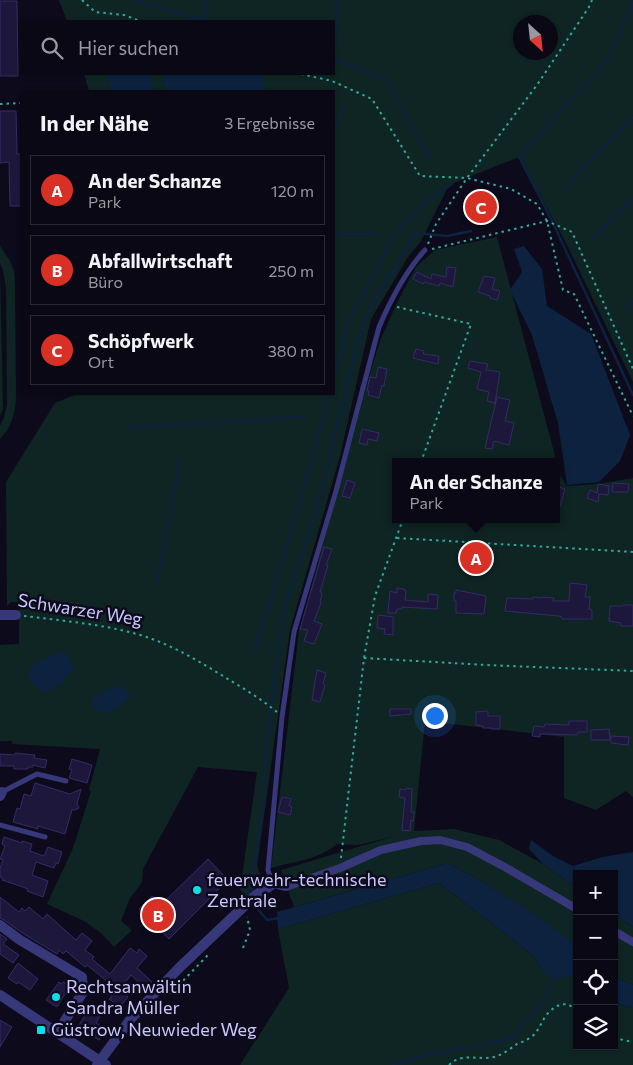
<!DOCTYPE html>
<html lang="de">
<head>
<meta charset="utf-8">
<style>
  body { margin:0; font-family:Commissioner,sans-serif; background:#13111d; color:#f1f3f6 }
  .controls { position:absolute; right:15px; bottom:15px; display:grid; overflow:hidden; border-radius:0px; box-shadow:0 1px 4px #0004 }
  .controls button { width:45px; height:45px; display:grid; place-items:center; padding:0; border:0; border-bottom:1px solid #2a2934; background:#0a0814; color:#f1f3f6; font:25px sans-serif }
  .compass { position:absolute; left:513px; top:15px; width:45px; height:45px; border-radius:50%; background:#0a0814; box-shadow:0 1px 4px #0004; rotate:153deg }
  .you { position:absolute; left:434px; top:715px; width:18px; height:18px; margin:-12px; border:4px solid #fff; border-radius:50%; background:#1a73e8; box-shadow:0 0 0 8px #1a73e833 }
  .badge { display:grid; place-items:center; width:32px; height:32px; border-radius:50%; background:#d93025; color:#fff; font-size:16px; font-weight:700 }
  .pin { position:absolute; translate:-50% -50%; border:2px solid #fff; box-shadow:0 1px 5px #0006 }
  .popup { position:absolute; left:392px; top:458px; width:168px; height:65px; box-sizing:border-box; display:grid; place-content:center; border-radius:0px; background:#0a0814; filter:drop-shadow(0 1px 4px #0005); font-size:16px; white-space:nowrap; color:#999aa0 }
  .popup b { font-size:19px; color:#f1f3f6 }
  .popup::after { content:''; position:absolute; left:50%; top:100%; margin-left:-10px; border:10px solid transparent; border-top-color:#0a0814 }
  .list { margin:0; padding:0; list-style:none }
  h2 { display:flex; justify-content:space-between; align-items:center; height:65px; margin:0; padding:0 20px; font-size:21px }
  h2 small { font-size:16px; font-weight:400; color:#999aa0 }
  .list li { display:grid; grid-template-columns:32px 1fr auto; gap:15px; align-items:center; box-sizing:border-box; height:70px; margin:0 10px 10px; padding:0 10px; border:1px solid #2a2934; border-radius:0px }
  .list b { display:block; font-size:19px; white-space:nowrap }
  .list p { margin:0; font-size:16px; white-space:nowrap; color:#999aa0 }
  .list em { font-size:16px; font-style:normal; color:#999aa0 }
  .icon { flex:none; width:28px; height:28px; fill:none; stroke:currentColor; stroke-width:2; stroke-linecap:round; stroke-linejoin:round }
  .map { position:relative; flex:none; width:633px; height:1065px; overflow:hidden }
  .search { position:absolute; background:#0a0814; box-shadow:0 1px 4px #0004; left:20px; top:20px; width:315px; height:55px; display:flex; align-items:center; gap:12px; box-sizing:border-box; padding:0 18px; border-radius:0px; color:#999aa0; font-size:19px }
  .panel { position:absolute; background:#0a0814; box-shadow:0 1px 4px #0004; left:20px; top:90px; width:315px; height:305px; border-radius:0px }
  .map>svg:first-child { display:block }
  .green { fill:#0f2523; fill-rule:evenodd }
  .water { fill:#0c223e }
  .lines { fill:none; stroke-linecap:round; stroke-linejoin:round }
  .stream { stroke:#0c223e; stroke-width:2.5 }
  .building { fill:#1d183b; stroke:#332b67 }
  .path { stroke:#2fa99b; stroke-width:2; stroke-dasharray:2.5 4; stroke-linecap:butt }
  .service { stroke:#373879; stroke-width:5 }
  .pedestrian { stroke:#373879; stroke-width:8 }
  .minor { stroke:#373879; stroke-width:10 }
  .poi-dot { fill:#07dfea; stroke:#0d0b1b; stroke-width:2 }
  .labels { text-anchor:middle; stroke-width:5; stroke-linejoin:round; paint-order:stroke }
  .street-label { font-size:18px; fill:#cac7fd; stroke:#0d0b1b }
  .poi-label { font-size:18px; fill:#cac7fd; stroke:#0d0b1b; text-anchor:start }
</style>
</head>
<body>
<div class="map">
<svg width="633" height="1065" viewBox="0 0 633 1065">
  <rect width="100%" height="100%" fill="#0d0b1b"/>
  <g class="green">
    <path d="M59 0H633V382L565 241 519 157 449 185 421 241 408 257 371 319 340 456 290 630 257 866 261 877 257 887 247 897 240 890 257 772 198 767 143 869 142 882 129 900 121 921 132 930 114 947 101 933 84 921 47 904 73 848 91 791 89 790 100 749 12 744V741H0V645L19 644V602H11L7 606 6 482 55 403 77 394H334V91H89L84 74H334V21H67ZM520 22H550V52H520Z"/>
    <path d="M497 237 560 475 567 486 598 484 633 478V797L626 791 596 810 564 798V737L425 721 414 831 454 829 499 840 543 864 577 888V945C536 915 493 887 448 863L294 907 281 870 395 836 358 845 337 844C320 859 293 862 271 868L299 631 371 370 381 338 398 301 416 267 435 250ZM396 462H556V519H396Z"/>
    <polygon points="0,246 10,261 14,271 15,287 16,401 14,413 12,420 8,429 0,439 0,425 4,418 7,404 6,288 3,270 0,263"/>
    <polygon points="0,272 3,409 0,416"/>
    <polygon points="439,883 534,956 542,971 573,976 577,978 577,1046 614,1046 614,1001 620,1005 633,1008 633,1065 240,1065 289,988 278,929"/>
    <polygon points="614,914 633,927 633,985 614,976"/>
  </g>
  <g class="water">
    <polygon points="107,74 149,74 154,91 111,91"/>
    <polygon points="162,74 261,74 266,86 262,91 166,91"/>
    <polygon points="524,246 542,269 547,306 591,334 630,435 620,461 599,482 567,485 558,423 532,335 510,290 522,272 514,249"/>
    <polygon points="59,651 70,657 74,669 64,680 53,689 41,692 33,684 28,675 31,666"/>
    <path d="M117 686 124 687 130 696C120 707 106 721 92 706L93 698 102 692Z"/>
    <polygon points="531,840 553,856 573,866 603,857 633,852 633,927 614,914 614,874 577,874 577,888 543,864 529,849"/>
    <path d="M448 863C493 887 536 914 577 945V978L573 976 552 979 542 971 534 956 439 883 278 929 277 912Z"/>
    <polygon points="614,976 633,985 633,1008 620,1005 614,1001"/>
  </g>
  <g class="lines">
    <g class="stream">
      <polyline points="134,0 206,21"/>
      <polyline points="633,3 607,61 519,157 552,221 633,395"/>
      <polyline points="204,20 206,0"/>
      <polyline points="334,59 386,80 431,160"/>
      <polyline points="334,59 338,0"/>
      <polyline points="334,129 343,108"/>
      <polyline points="563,189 633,117"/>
      <polyline points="334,234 375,234"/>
      <polyline points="594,238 633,199"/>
      <polyline points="627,309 633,300"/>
      <polyline points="334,376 347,324 392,239 424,203 452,184"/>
      <polyline points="129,428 303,417"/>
      <polyline points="157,582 180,460"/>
      <path d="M254 652C281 566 307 481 329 394"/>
      <polyline points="249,895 255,861 261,811 268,729 283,611 315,515 361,331 368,312 415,233 447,236 471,231"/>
      <polyline points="256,907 267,920 279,918"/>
      <polyline points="393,1065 415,1058 512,1038 546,999 552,978"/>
    </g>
  </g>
  <g class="building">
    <polygon points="0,1 17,1 18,76 0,76"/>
    <polygon points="0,111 16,111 17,154 21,154 21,206 10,206 9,162 0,163"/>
    <polygon points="447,267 456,268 453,287 440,283 439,286 424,282 423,284 413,279 417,272 431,279 432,274 446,277"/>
    <polygon points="484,276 495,278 492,289 500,291 497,300 490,298 490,296 478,292"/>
    <polygon points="416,349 424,351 423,354 439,356 438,364 413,358"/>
    <polygon points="470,361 488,364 486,370 500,372 495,403 487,401 489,392 477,389 481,372 468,368"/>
    <polygon points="378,367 387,369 384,386 382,385 379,398 368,395 369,391 367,391 370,377 376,378"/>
    <polygon points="497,397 510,400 505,421 514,423 509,445 494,441 492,449 485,448"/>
    <polygon points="362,429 379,433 377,441 368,439 367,445 359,443"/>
    <polygon points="347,480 355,483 350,498 342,496"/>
    <polygon points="613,483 629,484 628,492 612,492"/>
    <polygon points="598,484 609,486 608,495 599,494 598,502 587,498 590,490 597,493"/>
    <polygon points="556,486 565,489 558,513 556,512"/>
    <polygon points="324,547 332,549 326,565 328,565 320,592 322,593 320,602 321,603 314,621 322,624 314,644 304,641 308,630 300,629"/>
    <polygon points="570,583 587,585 585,597 590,597 589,609 592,610 592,619 562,619 562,617 559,616 505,611 507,598 533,599 533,597 542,598 542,597 554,598 553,601 569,601"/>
    <polygon points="397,588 404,589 404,590 406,591 405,600 428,602 428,594 438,595 437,609 402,607 402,609 397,609 396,613 388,613 390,591 397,593"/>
    <polygon points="456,590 486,596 484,614 456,613 456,601 454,601 454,593 456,593"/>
    <polygon points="623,605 633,605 633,626 621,626 621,623 609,621 610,606 623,606"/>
    <polygon points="378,615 393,617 393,635 384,634 385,629 377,628"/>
    <polygon points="317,670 326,673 323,684 325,685 320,702 312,700"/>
    <polygon points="390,709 411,709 411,714 390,716"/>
    <polygon points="488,711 488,716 500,716 500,729 492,729 492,728 483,728 483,726 476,725 476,712"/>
    <polygon points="569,721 587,721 587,732 578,732 577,735 540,734 540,737 532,736 534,726 544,727 545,724 569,725"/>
    <polygon points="609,729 610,740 591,740 591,730"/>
    <polygon points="611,736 629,737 628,745 611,743"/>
    <polygon points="15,753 35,755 34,758 47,760 45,768 33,765 33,767 28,767 28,769 14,769 14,766 0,766 0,754 15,755"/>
    <polygon points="72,759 92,765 87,783 69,778 72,770 69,769"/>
    <polygon points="35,783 70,794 81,789 77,804 79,808 75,810 72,810 65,834 38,826 38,829 13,822 17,808 20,809 24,794 31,796"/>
    <polygon points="406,788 412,789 411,812 414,812 413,821 411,820 410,831 402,830 405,798 399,797 400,789 406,790"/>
    <polygon points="282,797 291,799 289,806 292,807 290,815 278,812"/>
    <polygon points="4,837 22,843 22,841 32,844 30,851 44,856 48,847 62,852 58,864 56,863 54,868 36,862 32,875 48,881 43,897 27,891 28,889 20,886 2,880 3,878 0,877 0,868 3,860 0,859 5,846 2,844"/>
    <polygon points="208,859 228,880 169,939 139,909 152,896 161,905"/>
    <polygon points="0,897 19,912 22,908 25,911 29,907 43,919 47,914 76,940 82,933 92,941 85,950 94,957 92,959 110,974 130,948 137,953 139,949 147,956 137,968 152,982 146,989 131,975 119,990 128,997 120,1007 109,999 112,996 108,994 108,989 110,985 108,983 108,982 87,965 85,967 66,951 63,954 59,950 57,954 24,934 4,920 0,918"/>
    <polygon points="0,934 7,939 3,944 19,955 13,963 0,954"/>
    <polygon points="18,963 38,979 30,990 18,982 17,984 8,978"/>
    <polygon points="59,982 61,984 63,982 70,986 57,1007 46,1000"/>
    <polygon points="91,1006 102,1013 96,1023 106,1029 99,1040 87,1033 88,1031 79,1025"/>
    <polygon points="0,1020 12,1027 0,1047"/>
  </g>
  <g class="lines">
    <g class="path">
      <polyline points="82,0 95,12 124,15 140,21"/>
      <polyline points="301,74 332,81 372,99 420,176 467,178 511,189 537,204 547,221 563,290 574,294 633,416"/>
      <polyline points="0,104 21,103"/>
      <polyline points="428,244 436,224 467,178 537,85 589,7 592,0"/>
      <polyline points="432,249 547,221 572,232 633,369"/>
      <polyline points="397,307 471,324 421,462"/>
      <polyline points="397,538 633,552"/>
      <path d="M24 616C64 621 114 625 152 639 177 648 200 662 223 676 241 687 260 698 277 712"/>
      <polyline points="364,658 486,665 633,671"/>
      <polyline points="341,858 364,658 375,596 403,519"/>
      <polyline points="243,948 250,930 247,917"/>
      <polyline points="169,994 178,986 208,955"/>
      <polyline points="614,1038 633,1042"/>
      <path d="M449 1065C463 1051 481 1062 497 1056 504 1054 511 1048 517 1044 522 1042 527 1040 531 1037 540 1031 541 1020 549 1012 558 1003 570 1000 577 1013"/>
    </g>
    <g class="service">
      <polyline points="2,792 37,774 66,781"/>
      <polyline points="0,825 45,837"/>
      <path d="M273 884 268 870 282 717 294 632 336 491 379 327C391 299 405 272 425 250"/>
    </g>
    <g class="pedestrian">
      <polyline points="273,884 286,887 340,868 381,850 421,841 440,840 467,847 503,866 577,909"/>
      <polyline points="614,931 633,942"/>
    </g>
    <g class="minor">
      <polyline points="0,615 16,615"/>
      <polyline points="0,796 2,792"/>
      <polyline points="0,925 20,940 82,977 83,992 57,1033"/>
      <polyline points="0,995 106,1065"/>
      <polyline points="97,1065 130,1020 151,997 180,967 256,895 273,884"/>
    </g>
  </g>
  <g class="poi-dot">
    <circle cx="197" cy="890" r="5"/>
    <circle cx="56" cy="997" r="5"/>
    <rect x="36" y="1025" width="10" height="10" rx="2.5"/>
  </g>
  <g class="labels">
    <g class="street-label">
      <text transform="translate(80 610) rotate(9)" y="6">Schwarzer Weg</text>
    </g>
    <g class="poi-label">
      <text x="207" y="886">feuerwehr-technische<tspan x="207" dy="21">Zentrale</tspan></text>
      <text x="66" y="993">Rechtsanwältin<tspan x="66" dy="21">Sandra Müller</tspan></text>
      <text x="51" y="1036">Güstrow, Neuwieder Weg</text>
    </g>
  </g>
</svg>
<div class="controls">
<button>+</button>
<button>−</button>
<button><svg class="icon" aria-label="locate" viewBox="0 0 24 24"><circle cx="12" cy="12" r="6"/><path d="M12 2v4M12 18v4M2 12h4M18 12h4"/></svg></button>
<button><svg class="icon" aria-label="layers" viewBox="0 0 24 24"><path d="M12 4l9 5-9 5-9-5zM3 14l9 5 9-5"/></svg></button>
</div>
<svg class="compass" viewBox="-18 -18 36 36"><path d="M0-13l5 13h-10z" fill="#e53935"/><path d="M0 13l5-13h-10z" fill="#999aa0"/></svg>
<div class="you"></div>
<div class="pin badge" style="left:476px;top:558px">A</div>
<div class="popup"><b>An der Schanze</b>Park</div>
<div class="pin badge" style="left:158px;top:915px">B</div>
<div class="pin badge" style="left:481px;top:207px">C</div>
<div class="search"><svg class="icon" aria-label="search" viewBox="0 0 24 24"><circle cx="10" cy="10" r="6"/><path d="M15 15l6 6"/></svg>Hier suchen</div>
<section class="panel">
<h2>In der Nähe<small>3 Ergebnisse</small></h2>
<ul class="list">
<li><span class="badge">A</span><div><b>An der Schanze</b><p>Park</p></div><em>120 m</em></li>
<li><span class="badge">B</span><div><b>Abfallwirtschaft</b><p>Büro</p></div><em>250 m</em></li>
<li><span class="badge">C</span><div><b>Schöpfwerk</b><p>Ort</p></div><em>380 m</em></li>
</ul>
</section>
</div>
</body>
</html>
